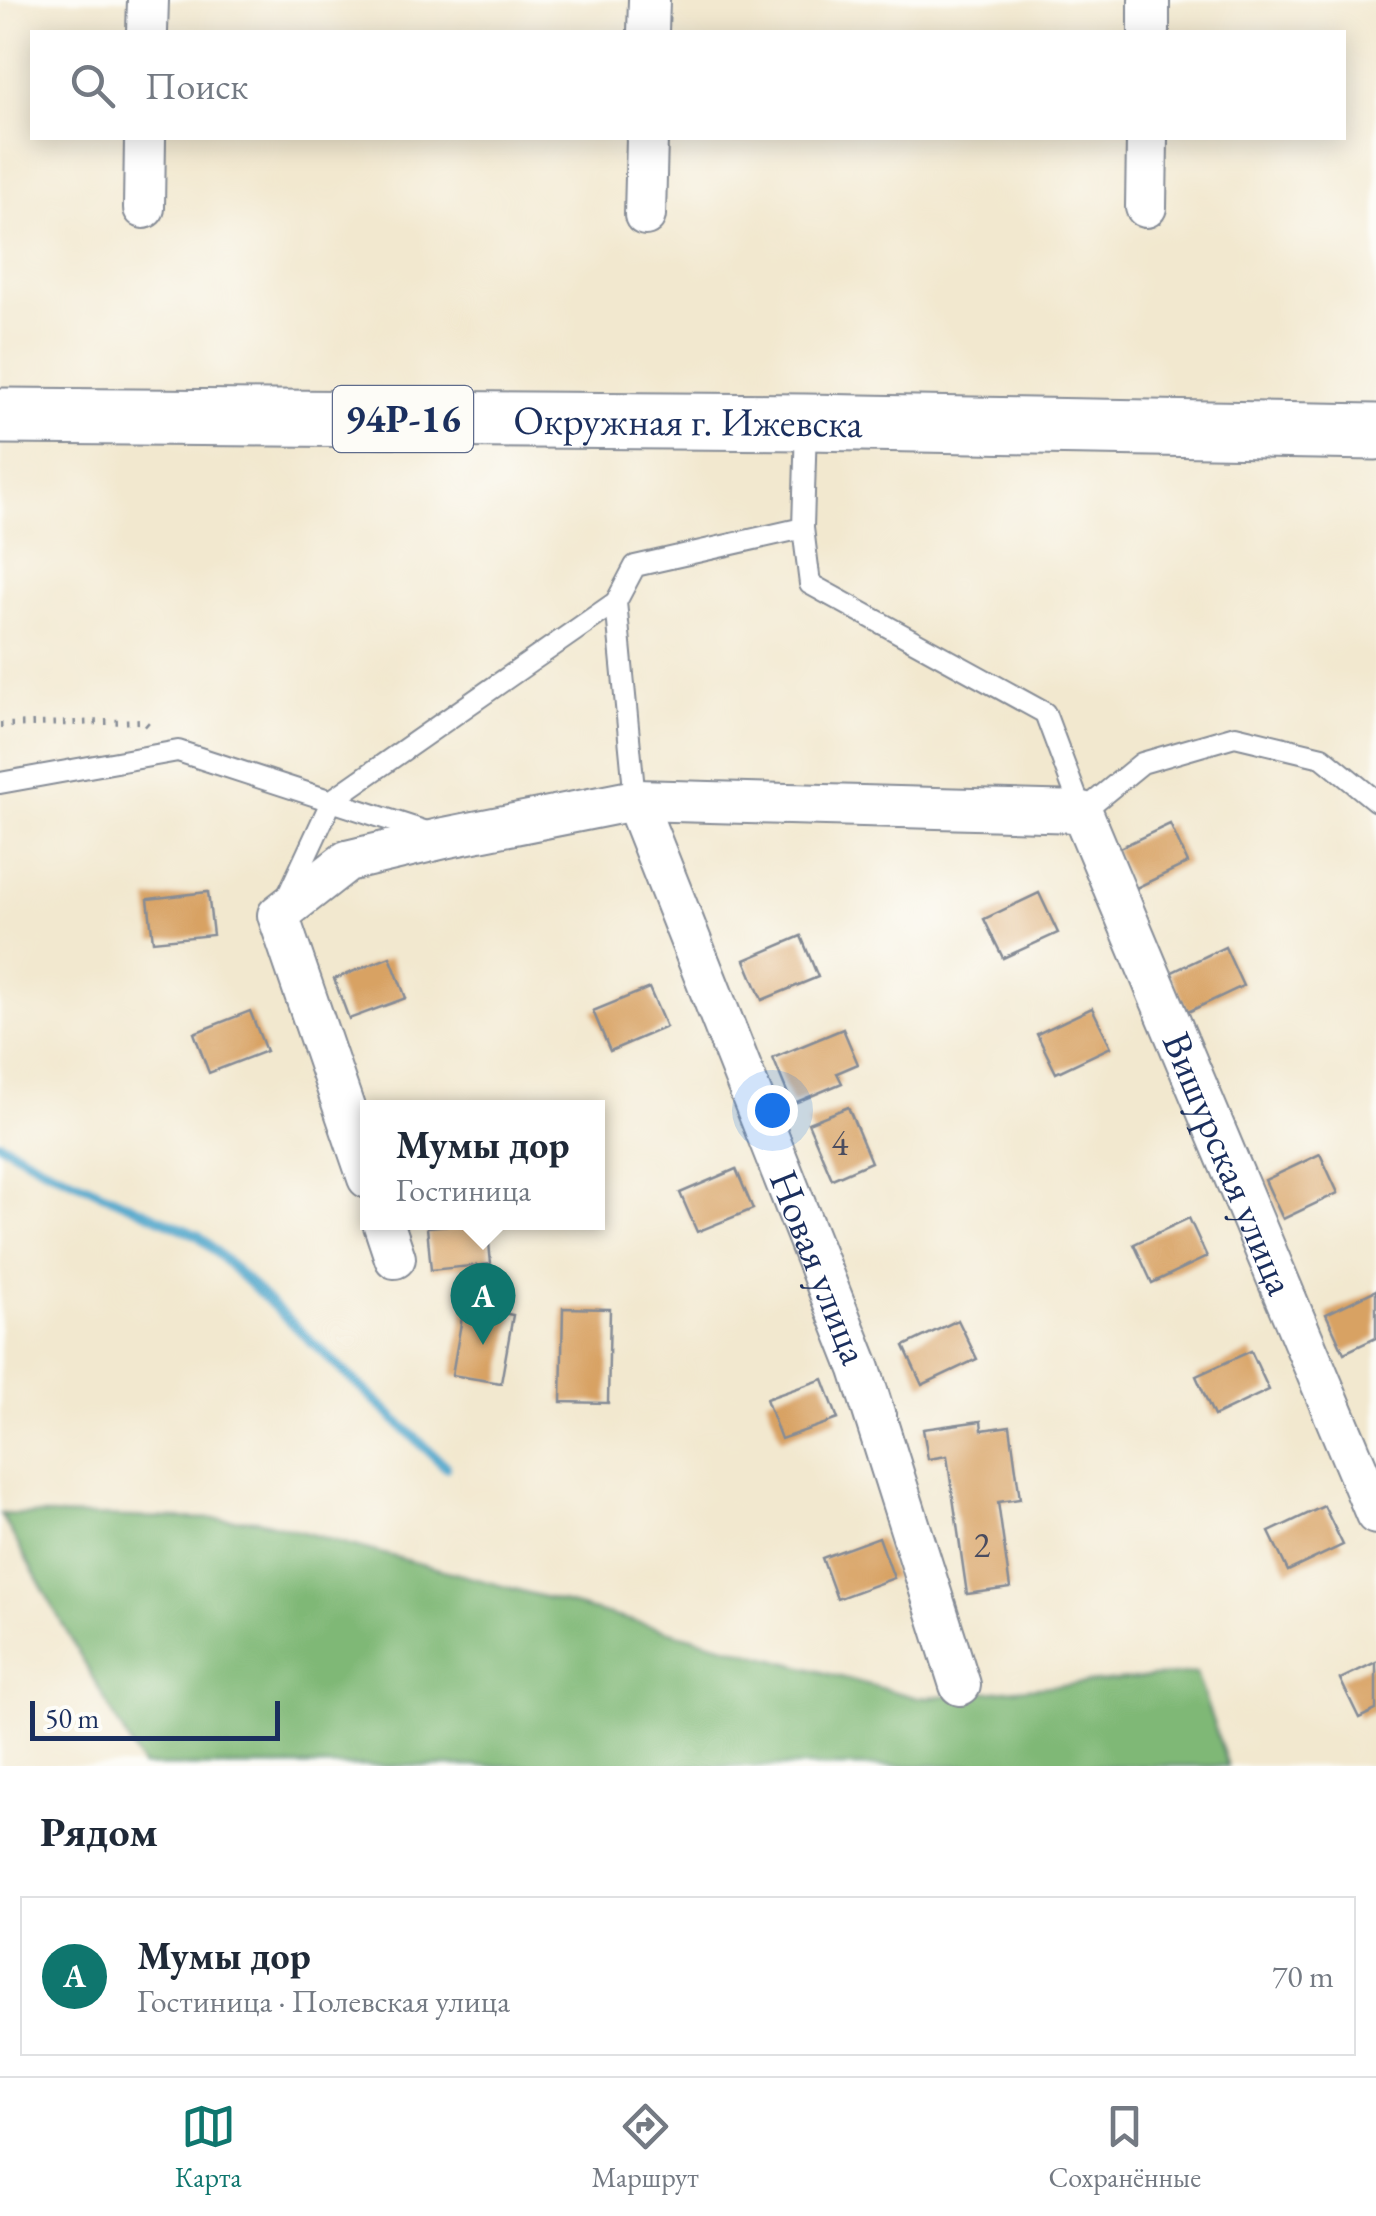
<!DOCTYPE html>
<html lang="ru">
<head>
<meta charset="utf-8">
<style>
  body { margin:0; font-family:"EB Garamond",serif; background:#f6f6f7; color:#1f2937 }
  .scale { position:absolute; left:30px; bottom:25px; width:250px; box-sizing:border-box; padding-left:10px; border:5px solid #1b2f5e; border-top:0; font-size:28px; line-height:35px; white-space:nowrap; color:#1b2f5e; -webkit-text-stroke:8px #fdfcf7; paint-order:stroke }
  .you { position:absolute; left:772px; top:1110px; width:35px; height:35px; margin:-25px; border:8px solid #fff; border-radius:50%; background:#1a73e8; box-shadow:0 0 0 15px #1a73e833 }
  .badge { display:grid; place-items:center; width:65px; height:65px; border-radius:50%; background:#0f766e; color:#fff; font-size:32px; font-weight:700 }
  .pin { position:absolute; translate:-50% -82px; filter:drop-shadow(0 2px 5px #0008) }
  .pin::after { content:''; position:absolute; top:52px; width:35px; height:30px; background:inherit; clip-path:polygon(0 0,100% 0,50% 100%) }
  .popup { position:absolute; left:360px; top:1100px; width:245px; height:130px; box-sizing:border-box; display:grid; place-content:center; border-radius:0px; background:#fff; filter:drop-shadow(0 2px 8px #0005); font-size:32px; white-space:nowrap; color:#747a83 }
  .popup b { font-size:38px; color:#1f2937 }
  .popup::after { content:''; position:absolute; left:50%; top:100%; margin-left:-20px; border:20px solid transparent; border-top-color:#fff }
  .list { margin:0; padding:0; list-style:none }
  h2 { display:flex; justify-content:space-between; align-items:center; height:130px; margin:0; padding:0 40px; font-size:42px }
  h2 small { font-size:32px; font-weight:400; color:#747a83 }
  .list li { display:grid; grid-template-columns:65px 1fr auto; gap:30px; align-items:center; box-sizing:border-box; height:160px; margin:0 20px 20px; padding:0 20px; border:2px solid #e0e1e3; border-radius:0px }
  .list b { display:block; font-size:38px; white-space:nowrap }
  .list p { margin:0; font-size:32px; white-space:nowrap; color:#747a83 }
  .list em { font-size:32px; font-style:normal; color:#747a83 }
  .icon { flex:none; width:55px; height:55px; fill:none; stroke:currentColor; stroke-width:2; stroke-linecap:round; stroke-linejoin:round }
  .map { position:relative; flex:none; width:1376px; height:1766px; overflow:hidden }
  .search { position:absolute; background:#fff; box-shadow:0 5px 25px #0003; left:30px; right:30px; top:30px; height:110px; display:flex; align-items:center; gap:25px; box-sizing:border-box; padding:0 35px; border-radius:0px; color:#747a83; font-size:38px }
  .sheet { height:310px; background:#fff }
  nav { display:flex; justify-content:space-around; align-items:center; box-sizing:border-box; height:140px; border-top:2px solid #e0e1e3; background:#fff; font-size:28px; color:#747a83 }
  nav a { display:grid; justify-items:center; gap:5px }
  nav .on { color:#0f766e }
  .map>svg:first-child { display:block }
  .forest { fill:#7fb876; stroke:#4d746a; stroke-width:2.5 }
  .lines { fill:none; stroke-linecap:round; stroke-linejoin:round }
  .stream { stroke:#4ea5ca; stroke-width:10 }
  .building { fill:#d8a263 }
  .service-casing { stroke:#868c96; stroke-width:24 }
  .minor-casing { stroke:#868c96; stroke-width:44 }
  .primary-casing { stroke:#868c96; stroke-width:59 }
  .path { stroke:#868c96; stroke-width:6; stroke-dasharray:2.5 8; stroke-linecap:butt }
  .service { stroke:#fff; stroke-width:20 }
  .minor { stroke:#fff; stroke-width:40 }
  .primary { stroke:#fff; stroke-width:55 }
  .labels { text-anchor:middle; stroke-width:8; stroke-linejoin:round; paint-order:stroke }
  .number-label { font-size:35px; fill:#4a4c5f }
  .shield { fill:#fdfcf7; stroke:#5f6c8c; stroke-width:2.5 }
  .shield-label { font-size:38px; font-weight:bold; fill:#1b2f5e }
  .street-label { font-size:40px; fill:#1b2f5e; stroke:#fdfcf7 }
</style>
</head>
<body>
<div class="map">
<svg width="1376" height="1766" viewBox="0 0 1376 1766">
  <rect width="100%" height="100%" fill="#fdfcf7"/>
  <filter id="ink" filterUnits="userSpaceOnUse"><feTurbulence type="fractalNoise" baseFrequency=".01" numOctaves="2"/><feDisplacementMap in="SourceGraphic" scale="20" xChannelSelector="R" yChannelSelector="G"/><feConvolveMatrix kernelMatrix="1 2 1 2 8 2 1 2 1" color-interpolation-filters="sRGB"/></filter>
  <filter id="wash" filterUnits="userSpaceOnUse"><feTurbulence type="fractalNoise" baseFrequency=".0048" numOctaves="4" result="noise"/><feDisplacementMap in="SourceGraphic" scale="40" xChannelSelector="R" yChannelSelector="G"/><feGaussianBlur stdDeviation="2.25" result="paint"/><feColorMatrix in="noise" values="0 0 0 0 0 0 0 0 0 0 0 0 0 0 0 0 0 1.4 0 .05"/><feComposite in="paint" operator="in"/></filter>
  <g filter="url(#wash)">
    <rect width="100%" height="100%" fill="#f2e8cf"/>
    <polygon class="forest" points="1,1514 258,1520 918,1698 1196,1673 1228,1766 142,1766"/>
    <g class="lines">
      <polyline class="stream" points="0,1143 41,1166 199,1236 446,1467"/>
    </g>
    <g id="blocks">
      <g class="building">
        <polygon points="1170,824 1188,863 1134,889 1115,850"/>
        <polygon points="208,892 213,935 153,941 148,899"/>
        <polygon points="1039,893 1058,933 1003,958 984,919"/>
        <polygon points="801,936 818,977 762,1000 745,960"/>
        <polygon points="1225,947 1243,986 1188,1012 1170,973"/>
        <polygon points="390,957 406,998 349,1019 334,979"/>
        <polygon points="649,988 666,1027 610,1051 593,1011"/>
        <polygon points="1092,1008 1111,1047 1056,1073 1037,1034"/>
        <polygon points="250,1011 266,1051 209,1073 194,1033"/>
        <polygon points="843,1029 858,1064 837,1073 842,1083 792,1104 773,1058"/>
        <polygon points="848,1107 871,1162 832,1179 808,1123"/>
        <polygon points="1320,1154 1338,1193 1283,1219 1265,1180"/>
        <polygon points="736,1169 753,1209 697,1232 680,1193"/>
        <polygon points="1189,1218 1207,1257 1152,1283 1134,1244"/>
        <polygon points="487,1222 491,1264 431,1270 427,1227"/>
        <polygon points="1376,1290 1376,1338 1344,1353 1326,1314"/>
        <polygon points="464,1306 513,1315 501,1383 452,1375"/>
        <polygon points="563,1308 610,1309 608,1403 561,1402"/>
        <polygon points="958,1320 977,1359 922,1385 904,1346"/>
        <polygon points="1251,1351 1269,1390 1214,1416 1196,1376"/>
        <polygon points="823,1379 838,1419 781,1439 766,1399"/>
        <polygon points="981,1421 982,1430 1010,1426 1020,1499 998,1502 1010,1588 967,1594 947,1456 928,1459 923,1429"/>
        <polygon points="1324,1506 1343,1545 1288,1571 1269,1532"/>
        <polygon points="879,1537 894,1578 837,1599 822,1558"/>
        <polygon points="1376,1662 1376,1710 1359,1718 1340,1679"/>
      </g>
    </g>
  </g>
  <g filter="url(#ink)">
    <use href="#blocks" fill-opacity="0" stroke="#868c96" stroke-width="2.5"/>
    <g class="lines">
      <defs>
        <g id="service">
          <polyline points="803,528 810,584 1045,713 1082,812 1142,763 1235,736 1322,757 1376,801"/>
          <polyline points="0,783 178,751 433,834"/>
          <polyline points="635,800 616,602 635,566 803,528 806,424"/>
          <polyline points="287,897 332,800 616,602"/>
        </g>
        <g id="minor">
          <polyline points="147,32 148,0"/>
          <polyline points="648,32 649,0"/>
          <polyline points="1149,32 1149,0"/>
          <polyline points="1146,207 1147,138"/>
          <polyline points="144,208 145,138"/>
          <polyline points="645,215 647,138"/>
          <path id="s1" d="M635 800 860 1369 960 1685"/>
          <path id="s2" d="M368 1178 278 915 347 861 444 838 635 800 1082 812 1376 1514"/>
          <polyline points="383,1222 395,1258"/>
        </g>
        <g id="primary">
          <path id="s3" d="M0 416 806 422 1376 432"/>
        </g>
      </defs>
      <use href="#service" class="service-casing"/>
      <use href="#minor" class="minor-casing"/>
      <use href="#primary" class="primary-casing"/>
      <polyline class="path" points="0,725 143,721 151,728"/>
      <use href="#service" class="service"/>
      <use href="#minor" class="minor"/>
      <use href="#primary" class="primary"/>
    </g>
  </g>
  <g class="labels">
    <g class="number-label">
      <text x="840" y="1155">4</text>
      <text x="982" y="1557">2</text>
    </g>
    <rect class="shield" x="333" y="386" width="140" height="66" rx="8"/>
    <g class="shield-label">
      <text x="403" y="432">94Р-16</text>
    </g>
    <g class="street-label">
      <text dy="14" stroke="none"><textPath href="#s3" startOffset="688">Окружная г. Ижевска</textPath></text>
      <text dy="14" stroke="none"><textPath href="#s2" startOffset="1488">Вишурская улица</textPath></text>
      <text dy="14" stroke="none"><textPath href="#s1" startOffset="502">Новая улица</textPath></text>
    </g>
  </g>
</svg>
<div class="scale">50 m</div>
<div class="you"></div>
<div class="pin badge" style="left:483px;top:1345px">A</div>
<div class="popup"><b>Мумы дор</b>Гостиница</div>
<div class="search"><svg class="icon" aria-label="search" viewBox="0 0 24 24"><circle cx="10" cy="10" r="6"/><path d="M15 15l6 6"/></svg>Поиск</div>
</div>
<section class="sheet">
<h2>Рядом<small></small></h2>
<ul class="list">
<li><span class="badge">A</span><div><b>Мумы дор</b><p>Гостиница · Полевская улица</p></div><em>70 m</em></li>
</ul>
</section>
<nav>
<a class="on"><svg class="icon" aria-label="map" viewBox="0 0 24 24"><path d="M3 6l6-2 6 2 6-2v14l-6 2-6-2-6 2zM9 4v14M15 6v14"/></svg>Карта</a>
<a><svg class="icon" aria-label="directions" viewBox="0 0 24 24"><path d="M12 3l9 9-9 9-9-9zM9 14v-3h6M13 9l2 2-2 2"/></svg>Маршрут</a>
<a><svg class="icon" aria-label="saved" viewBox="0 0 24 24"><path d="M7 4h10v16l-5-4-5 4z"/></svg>Сохранённые</a>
</nav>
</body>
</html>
